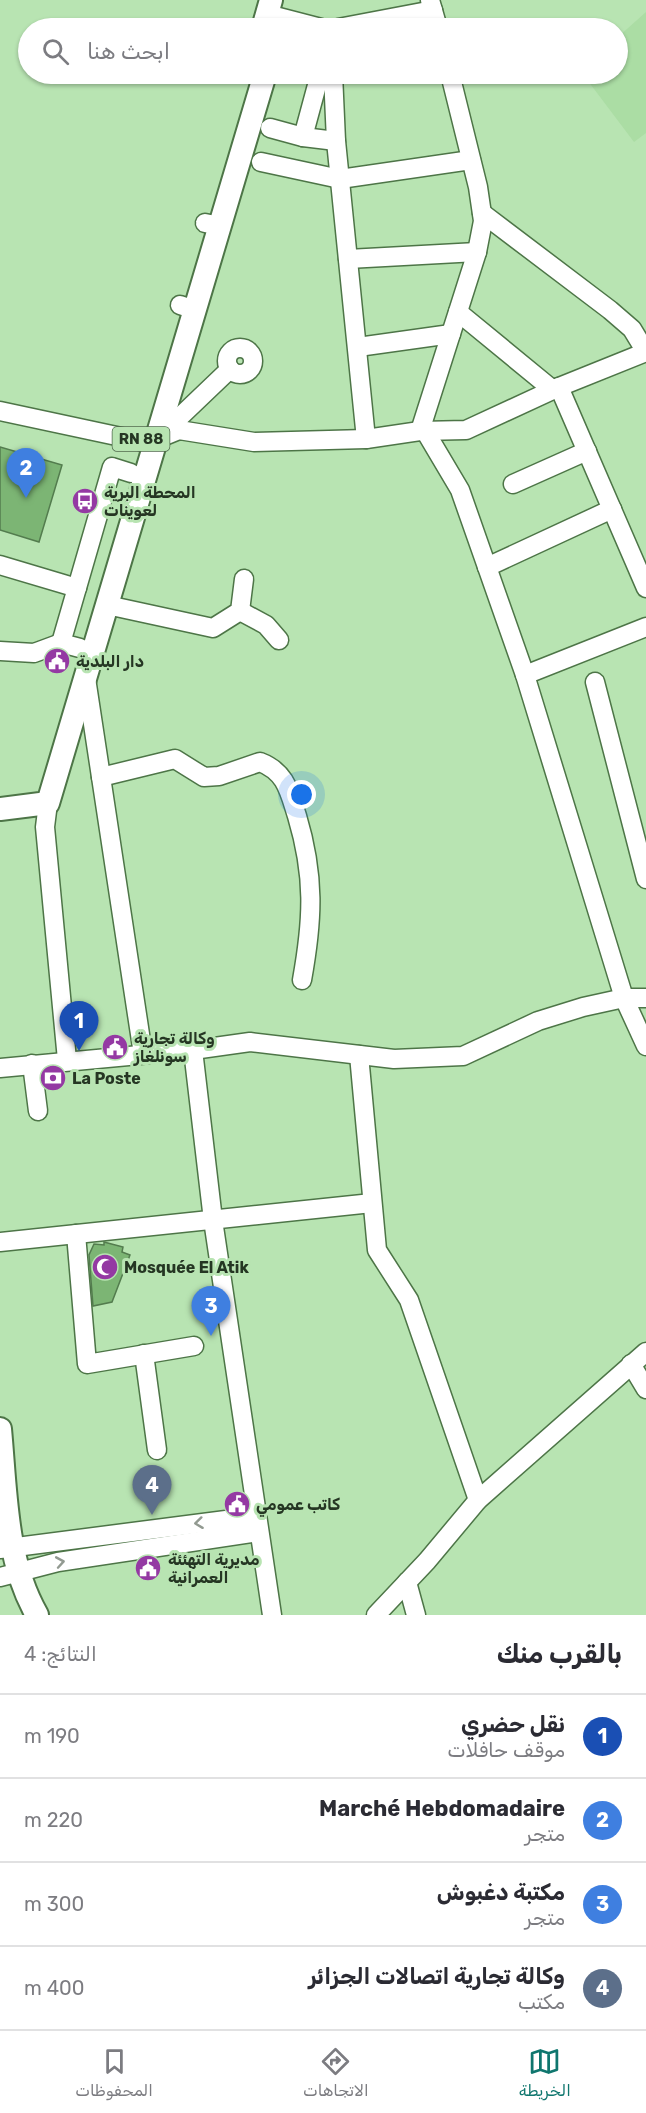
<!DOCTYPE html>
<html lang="ar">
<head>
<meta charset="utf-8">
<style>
  body { margin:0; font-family:Rubik,Vazirmatn,sans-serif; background:#f2f2f3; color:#2b2b33; direction:rtl }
  .you { position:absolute; left:302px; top:795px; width:21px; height:21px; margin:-15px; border:4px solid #fff; border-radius:50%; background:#1a73e8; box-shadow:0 0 0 9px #1a73e833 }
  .badge { display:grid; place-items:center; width:39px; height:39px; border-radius:50%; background:#0f766e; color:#fff; font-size:20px; font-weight:700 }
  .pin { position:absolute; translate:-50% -50px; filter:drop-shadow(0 2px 3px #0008) }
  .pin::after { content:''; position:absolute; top:32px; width:21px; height:18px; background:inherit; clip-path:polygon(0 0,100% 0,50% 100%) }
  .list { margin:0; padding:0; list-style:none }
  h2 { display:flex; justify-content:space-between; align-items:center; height:78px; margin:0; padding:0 24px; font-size:26px }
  h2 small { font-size:20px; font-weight:400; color:#7c7c81 }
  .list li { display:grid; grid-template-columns:39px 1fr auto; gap:18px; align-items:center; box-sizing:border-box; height:84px; padding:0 24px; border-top:2px solid #e1e1e2 }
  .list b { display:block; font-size:22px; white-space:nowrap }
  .list p { margin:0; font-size:20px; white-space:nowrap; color:#7c7c81 }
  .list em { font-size:20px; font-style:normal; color:#7c7c81 }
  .icon { flex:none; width:33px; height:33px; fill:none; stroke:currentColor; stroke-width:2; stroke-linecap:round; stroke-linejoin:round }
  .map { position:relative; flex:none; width:646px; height:1615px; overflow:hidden; direction:ltr }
  .search { position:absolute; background:#fff; box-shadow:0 2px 4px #0004; left:18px; right:18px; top:18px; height:66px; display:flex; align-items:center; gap:15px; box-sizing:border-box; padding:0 21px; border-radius:33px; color:#7c7c81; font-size:22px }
  .sheet { height:414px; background:#fff }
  nav { display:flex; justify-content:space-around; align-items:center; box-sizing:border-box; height:84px; border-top:2px solid #e1e1e2; background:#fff; font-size:16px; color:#7c7c81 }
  nav a { display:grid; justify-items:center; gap:3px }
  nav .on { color:#0f766e }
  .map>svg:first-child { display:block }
  .built { fill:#abdda4 }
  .building { fill:#7cb574; stroke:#537c4e; stroke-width:1.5 }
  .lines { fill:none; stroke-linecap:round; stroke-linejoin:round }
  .minor-casing { stroke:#4d7547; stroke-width:21 }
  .major-casing { stroke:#4d7547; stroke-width:26 }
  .minor { stroke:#fff; stroke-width:18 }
  .major { stroke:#fff; stroke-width:22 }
  .oneway { stroke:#929a91 }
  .labels { text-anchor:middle; stroke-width:6; stroke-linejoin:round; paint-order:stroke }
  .shield { fill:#b8e4b2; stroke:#516a4e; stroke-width:1.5 }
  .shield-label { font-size:15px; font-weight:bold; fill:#253623 }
  .poi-label { font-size:16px; font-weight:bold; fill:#253623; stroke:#b8e4b2; text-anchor:start }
</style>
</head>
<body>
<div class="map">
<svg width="646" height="1615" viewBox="0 0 646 1615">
  <rect width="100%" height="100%" fill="#b8e4b2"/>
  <polygon class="built" points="646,12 646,133 634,142 585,77 589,74 618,74 618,51 621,48 618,37"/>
  <g class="building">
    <polygon points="0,447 62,465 39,542 0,530"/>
    <polygon points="104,1242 123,1247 122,1252 130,1255 112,1302 93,1306 89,1255 94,1244 104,1245"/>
  </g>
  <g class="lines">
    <defs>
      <g id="minor">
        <polyline points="430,0 438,28"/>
        <polyline points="267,14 321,28"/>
        <polyline points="338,28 433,10"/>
        <polyline points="333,74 336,141 366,439"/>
        <polyline points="270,128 303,137 336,141"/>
        <polyline points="303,137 320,74"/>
        <polyline points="261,162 340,179 471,160"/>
        <polyline points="482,213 610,310 632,329 646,352"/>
        <polyline points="205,223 220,226"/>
        <polyline points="348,259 477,252"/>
        <polyline points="180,305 195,310"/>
        <polyline points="458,312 553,390"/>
        <polyline points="358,347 451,334"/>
        <circle cx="240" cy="361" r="13"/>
        <polyline points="559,387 646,588"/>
        <polyline points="0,411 140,441 157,439 179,430 254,442 366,439 420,431 466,430 559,387 646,352"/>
        <polyline points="420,431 477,252 483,221 478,187 450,74"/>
        <polyline points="425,431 460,490 525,675 624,998 646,1046"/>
        <polyline points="163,433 230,369"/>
        <polyline points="513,484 587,451"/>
        <polyline points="0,565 77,588"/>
        <polyline points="487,567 612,509"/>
        <polyline points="107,605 213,628 240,611 244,579"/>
        <polyline points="240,611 266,625 279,640"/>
        <polyline points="80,648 61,643 112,467 131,473"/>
        <polyline points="0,651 34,653 61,643"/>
        <polyline points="525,675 646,627"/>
        <polyline points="86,678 143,1054"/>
        <polyline points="595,682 646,879"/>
        <path d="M101 777 175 759 204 777 219 776 260 762C286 772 289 791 297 816 315 876 313 919 302 980"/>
        <polyline points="48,803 45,827 67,1060"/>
        <polyline points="193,1050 213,1220 272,1615"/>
        <polyline points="359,1055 377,1250 409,1300 478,1500"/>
        <polyline points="32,1064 38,1111"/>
        <polyline points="0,1068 193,1050 250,1042 394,1059 463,1056 538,1021 583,1007 624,998 646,998"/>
        <polyline points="76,1234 87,1364 194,1346"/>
        <polyline points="0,1242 372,1203"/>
        <polyline points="144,1354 157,1450"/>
        <polyline points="631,1364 646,1389"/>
        <polyline points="0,1549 257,1516"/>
        <polyline points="0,1577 58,1562 259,1532"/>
        <polyline points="407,1582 416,1615"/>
        <polyline points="376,1615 427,1561 478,1500 646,1352"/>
      </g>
      <g id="major">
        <polyline points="263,28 271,0"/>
        <polyline points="0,809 48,803 265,74"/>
        <path d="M0 1429C6 1492 5 1559 37 1615"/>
      </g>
    </defs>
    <use href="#minor" class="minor-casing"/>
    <use href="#major" class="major-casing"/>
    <use href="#minor" class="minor"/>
    <use href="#major" class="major"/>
  </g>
  <defs><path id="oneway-chevron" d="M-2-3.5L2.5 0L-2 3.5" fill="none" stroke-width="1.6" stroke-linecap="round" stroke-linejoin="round" transform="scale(1.5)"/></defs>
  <g class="oneway">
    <use href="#oneway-chevron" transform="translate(199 1523) rotate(173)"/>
    <use href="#oneway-chevron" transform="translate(60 1562) rotate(-10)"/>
  </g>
  <defs>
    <symbol id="bus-disc" viewBox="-11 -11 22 22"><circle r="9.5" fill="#9439a3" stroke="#b8e4b2"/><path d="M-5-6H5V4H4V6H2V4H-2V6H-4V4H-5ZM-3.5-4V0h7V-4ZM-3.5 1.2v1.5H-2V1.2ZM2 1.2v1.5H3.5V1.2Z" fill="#fff"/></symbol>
    <symbol id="civic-disc" viewBox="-11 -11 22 22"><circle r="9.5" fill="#9439a3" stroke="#b8e4b2"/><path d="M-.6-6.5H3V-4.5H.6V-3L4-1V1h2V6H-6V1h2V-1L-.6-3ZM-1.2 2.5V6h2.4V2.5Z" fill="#fff"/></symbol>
    <symbol id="bank-disc" viewBox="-11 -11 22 22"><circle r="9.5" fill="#9439a3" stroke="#b8e4b2"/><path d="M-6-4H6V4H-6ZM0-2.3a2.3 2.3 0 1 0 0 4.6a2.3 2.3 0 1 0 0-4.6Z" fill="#fff"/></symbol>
    <symbol id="mosque-disc" viewBox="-11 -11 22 22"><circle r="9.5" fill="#9439a3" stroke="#b8e4b2"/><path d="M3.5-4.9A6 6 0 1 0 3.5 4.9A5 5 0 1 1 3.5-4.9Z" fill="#fff"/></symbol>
  </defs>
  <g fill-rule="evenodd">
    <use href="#bus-disc" x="70" y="486" width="30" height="30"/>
    <use href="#civic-disc" x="42" y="646" width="30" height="30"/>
    <use href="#civic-disc" x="100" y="1032" width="30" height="30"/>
    <use href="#bank-disc" x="38" y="1063" width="30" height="30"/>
    <use href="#mosque-disc" x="90" y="1252" width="30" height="30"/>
    <use href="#civic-disc" x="222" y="1489" width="30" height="30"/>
    <use href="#civic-disc" x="133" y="1553" width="30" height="30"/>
  </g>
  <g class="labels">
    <rect class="shield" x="112.5" y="427" width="57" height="24" rx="4.5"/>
    <g class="shield-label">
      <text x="141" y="444">RN 88</text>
    </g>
    <g class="poi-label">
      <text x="104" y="498">المحطة البرية<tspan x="104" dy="18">لعوينات</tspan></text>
      <text x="76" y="667">دار البلدية</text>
      <text x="134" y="1044">وكالة تجارية<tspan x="134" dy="18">سونلغاز</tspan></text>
      <text x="72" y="1084">La Poste</text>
      <text x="124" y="1273">Mosquée El Atik</text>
      <text x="256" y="1510">كاتب عمومي</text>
      <text x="168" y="1565">مديرية التهئئة<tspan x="168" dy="18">العمرانية</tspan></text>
    </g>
  </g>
</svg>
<div class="you"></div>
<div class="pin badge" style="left:79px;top:1051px;background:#1a4fb4">1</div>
<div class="pin badge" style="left:26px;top:498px;background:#3f7fe0">2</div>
<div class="pin badge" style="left:211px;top:1336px;background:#3f7fe0">3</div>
<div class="pin badge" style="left:152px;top:1515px;background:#5c6f8a">4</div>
<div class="search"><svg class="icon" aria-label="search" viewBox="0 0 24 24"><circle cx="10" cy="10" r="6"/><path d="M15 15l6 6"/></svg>ابحث هنا</div>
</div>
<section class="sheet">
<h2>بالقرب منك<small>النتائج: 4</small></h2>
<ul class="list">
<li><span class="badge" style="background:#1a4fb4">1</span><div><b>نقل حضري</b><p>موقف حافلات</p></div><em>190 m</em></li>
<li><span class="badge" style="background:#3f7fe0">2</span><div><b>Marché Hebdomadaire</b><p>متجر</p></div><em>220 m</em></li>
<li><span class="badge" style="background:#3f7fe0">3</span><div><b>مكتبة دغبوش</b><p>متجر</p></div><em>300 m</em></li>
<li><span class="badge" style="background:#5c6f8a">4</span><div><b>وكالة تجارية اتصالات الجزائر</b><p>مكتب</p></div><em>400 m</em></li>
</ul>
</section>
<nav>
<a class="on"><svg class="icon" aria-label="map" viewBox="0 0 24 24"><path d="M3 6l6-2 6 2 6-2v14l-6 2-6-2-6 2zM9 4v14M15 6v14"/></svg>الخريطة</a>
<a><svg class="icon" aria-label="directions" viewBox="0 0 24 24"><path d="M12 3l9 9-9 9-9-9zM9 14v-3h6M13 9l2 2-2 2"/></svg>الاتجاهات</a>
<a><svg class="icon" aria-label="saved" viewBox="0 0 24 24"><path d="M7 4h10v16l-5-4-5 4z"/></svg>المحفوظات</a>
</nav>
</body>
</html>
